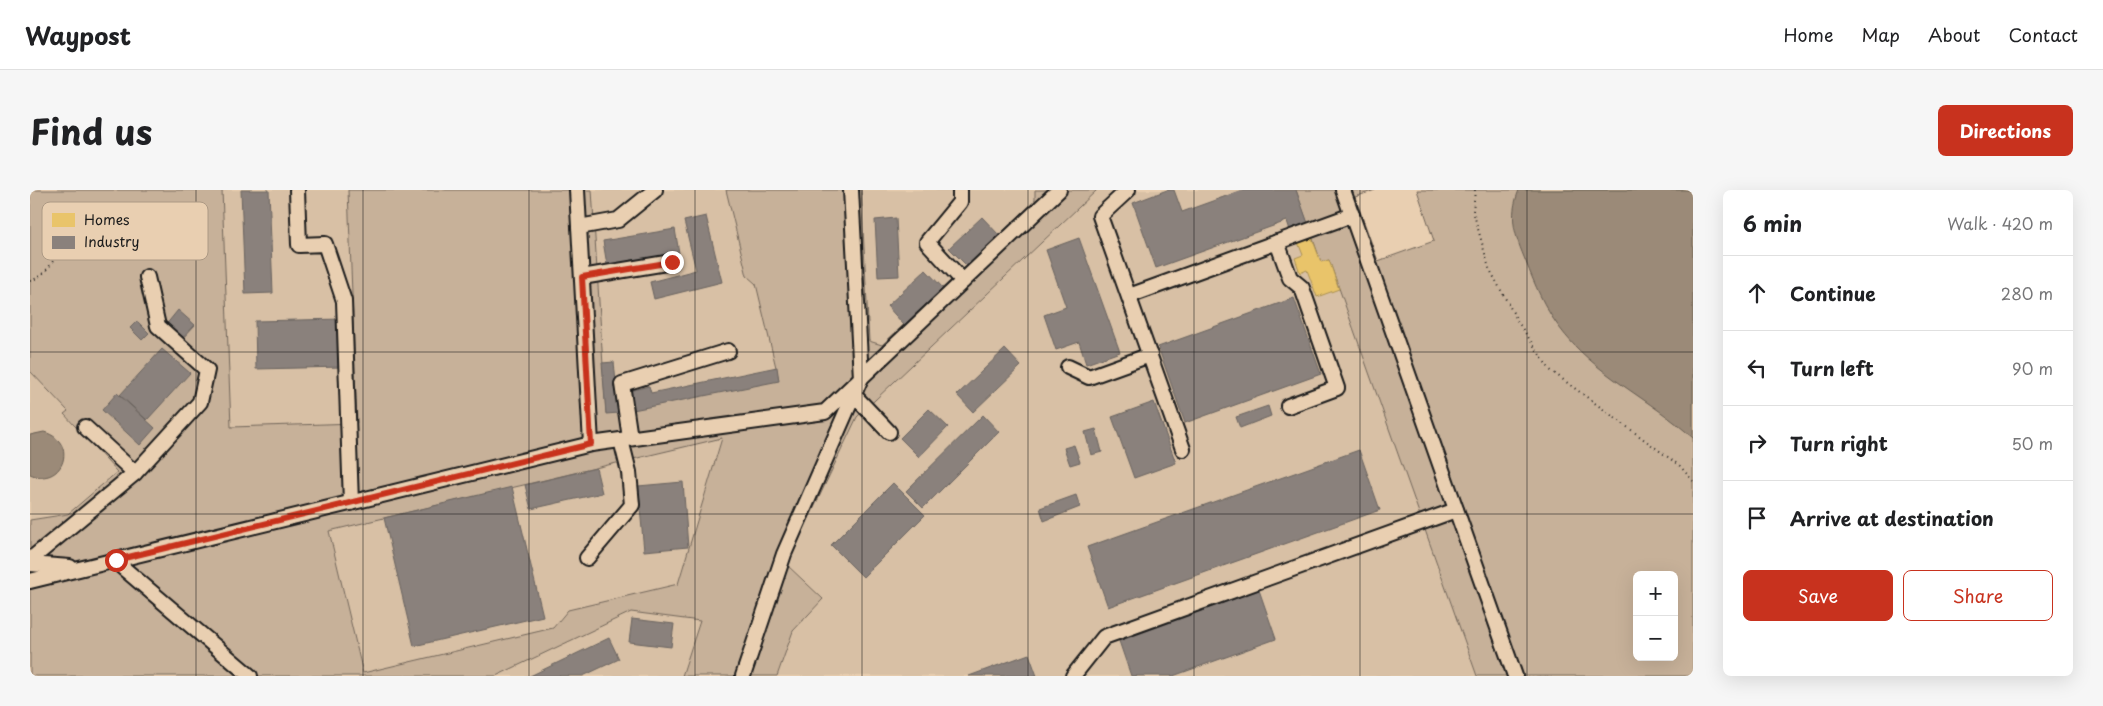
<!DOCTYPE html>
<html lang="en">
<head>
<meta charset="utf-8">
<style>
  body { margin:0; font-family:"Playpen Sans",sans-serif; background:#f6f6f6; color:#202124 }
  .controls { position:absolute; right:15px; bottom:15px; display:grid; overflow:hidden; border-radius:8px; box-shadow:0 5px 20px #0002 }
  .controls button { width:45px; height:45px; display:grid; place-items:center; padding:0; border:0; border-bottom:1px solid #e0e0e0; background:#fff; color:#202124; font:25px sans-serif }
  .stop { position:absolute; width:15px; height:15px; margin:-11px; border:4px solid #c8321e; border-radius:50%; background:#fff }
  .stop.end { background:#c8321e; border-color:#fff; box-shadow:0 1px 5px #0008 }
  .list { margin:0; padding:0; list-style:none }
  h2 { display:flex; justify-content:space-between; align-items:center; height:65px; margin:0; padding:0 20px; font-size:21px }
  h2 small { font-size:16px; font-weight:400; color:#757577 }
  .list li { display:grid; grid-template-columns:32px 1fr auto; gap:15px; align-items:center; box-sizing:border-box; height:75px; padding:0 20px; border-top:1px solid #e0e0e0 }
  .list b { display:block; font-size:19px; white-space:nowrap }
  .list em { font-size:16px; font-style:normal; color:#757577 }
  .actions { display:flex; gap:10px; padding:15px 20px }
  .actions a { flex:1; padding:11px 0; border:1px solid #c8321e; border-radius:8px; text-align:center; font-size:18px; color:#c8321e }
  .actions .main { background:#c8321e; color:#fff }
  .icon { flex:none; width:28px; height:28px; fill:none; stroke:currentColor; stroke-width:2; stroke-linecap:round; stroke-linejoin:round }
  .map { position:relative; flex:none; width:1663px; height:486px; overflow:hidden; border-radius:8px }
  header { display:flex; align-items:center; gap:30px; box-sizing:border-box; height:70px; padding:0 25px; background:#fff; border-bottom:1px solid #e0e0e0 }
  header strong { font-size:24px }
  nav { display:flex; gap:28px; margin-inline-start:auto; font-size:18px }
  .intro { display:flex; align-items:center; justify-content:space-between; box-sizing:border-box; height:120px; padding:0 30px }
  h1 { margin:0; font-size:35px }
  .button { padding:12px 22px; border-radius:8px; background:#c8321e; color:#fff; font-size:18px; font-weight:700 }
  main { display:flex; gap:30px; padding:0 30px }
  aside { flex:1; background:#fff; border-radius:8px; box-shadow:0 5px 20px #0002 }
  .map>svg:first-child { display:block }
  .built { fill:#d8c0a5 }
  .green { fill:#c7b199; stroke:#72665a; fill-rule:evenodd }
  .water { fill:#9b8a78; stroke:#685e53 }
  .homes { fill:#e9c46a; stroke:#ac9253 }
  .industry { fill:#8a817c; stroke:#69635f }
  .lines { fill:none; stroke-linecap:round; stroke-linejoin:round }
  .minor-casing { stroke:#1c1c1c; stroke-width:18 }
  .path { stroke:#1c1c1c; stroke-width:2; stroke-dasharray:1 4; stroke-linecap:butt }
  .minor { stroke:#e9cfb1; stroke-width:14 }
  .route { stroke:#c8321e; stroke-width:6 }
  .grid { fill:none; stroke:#1c1c1c; stroke-width:1; stroke-opacity:0.55 }
  .key { fill:#e9cfb1; stroke:#ac9984; stroke-width:1 }
  .key-label { font-size:14px; fill:#1c1c1c }
</style>
</head>
<body>
<header>
<strong>Waypost</strong>
<nav><a>Home</a><a>Map</a><a>About</a><a>Contact</a></nav>
</header>
<div class="intro"><h1>Find us</h1><a class="button">Directions</a></div>
<main>
<div class="map">
<svg width="1663" height="486" viewBox="0 0 1663 486">
  <rect width="100%" height="100%" fill="#e9cfb1"/>
  <filter id="ink" filterUnits="userSpaceOnUse"><feTurbulence type="fractalNoise" baseFrequency=".02" numOctaves="2"/><feDisplacementMap in="SourceGraphic" scale="10" xChannelSelector="R" yChannelSelector="G"/><feConvolveMatrix kernelMatrix="1 2 1 2 8 2 1 2 1" color-interpolation-filters="sRGB"/></filter>
  <g filter="url(#ink)">
    <g class="built">
      <polygon points="192,0 318,0 327,233 200,237"/>
      <polygon points="562,0 696,0 717,86 726,94 749,191 576,224"/>
      <polygon points="831,0 1005,0 1005,11 852,155 839,151"/>
      <polygon points="1067,0 1266,0 1291,72 1299,70 1447,486 747,486 763,441 793,409 757,375 827,227"/>
      <polygon points="0,181 38,221 34,225 87,282 38,324 0,330"/>
      <polygon points="692,248 648,394 538,420 523,438 333,483 299,341"/>
      <polygon points="601,422 670,431 652,486 466,486"/>
    </g>
    <g class="green">
      <path d="M0 0H192L201 237 327 233 318 0H562L576 223 749 190 726 94 717 86 696 0H831L839 151 852 155 1005 11V0H1067L827 227 757 375 793 409 763 441 747 486H652L670 431 601 422 466 486H0V330L38 324 87 282 34 224 38 221 0 181ZM692 248 648 394 538 420 523 438 333 483 299 341Z"/>
      <path d="M1266 0H1345L1325 7 1348 71 1404 51 1387 0H1663V486H1447L1299 70 1291 72ZM1607 385H1644V467H1607Z"/>
    </g>
    <g class="water">
      <path d="M1489 0H1663V248C1621 209 1563 184 1529 137 1514 117 1505 95 1496 72 1485 45 1478 28 1489 0Z"/>
      <path d="M14 242C50 252 32 299 0 284V245Z"/>
    </g>
    <polygon class="homes" points="1281,45 1291,72 1299,70 1309,99 1287,107 1277,80 1270,83 1265,68 1273,65 1267,50"/>
    <g class="industry">
      <polygon points="211,0 239,0 243,103 215,104"/>
      <polygon points="1137,0 1144,0 1152,22 1213,0 1266,0 1279,36 1261,43 1257,31 1126,78 1103,13"/>
      <polygon points="676,26 692,92 624,109 620,92 666,80 654,31"/>
      <polygon points="952,27 969,45 937,76 919,58"/>
      <polygon points="866,28 869,86 848,87 845,30"/>
      <polygon points="645,39 649,63 577,75 573,51"/>
      <polygon points="1049,48 1090,162 1056,174 1049,152 1026,160 1014,125 1036,117 1016,60"/>
      <polygon points="896,80 913,98 874,135 857,116"/>
      <polygon points="1264,108 1291,184 1155,233 1128,157"/>
      <polygon points="148,120 165,135 151,150 135,136"/>
      <polygon points="312,129 313,177 226,179 225,131"/>
      <polygon points="107,131 119,143 112,150 100,138"/>
      <polygon points="132,159 160,183 117,230 90,205"/>
      <polygon points="975,159 991,176 943,222 927,205"/>
      <polygon points="584,172 589,223 576,224 572,173"/>
      <polygon points="747,177 749,191 603,220 599,201 619,196 621,203"/>
      <polygon points="87,203 125,238 110,255 72,220"/>
      <polygon points="1124,212 1146,273 1104,288 1082,227"/>
      <polygon points="1238,216 1241,226 1210,238 1206,227"/>
      <polygon points="899,219 918,237 889,267 870,248"/>
      <polygon points="953,225 969,242 893,318 876,301"/>
      <polygon points="1066,239 1072,262 1061,265 1055,242"/>
      <polygon points="1044,255 1050,272 1040,275 1034,258"/>
      <polygon points="1329,260 1350,320 1078,417 1057,357"/>
      <polygon points="566,278 572,303 501,319 495,295"/>
      <polygon points="653,292 658,357 614,361 608,296"/>
      <polygon points="863,293 895,325 833,387 801,355"/>
      <polygon points="482,297 513,426 384,456 354,328"/>
      <polygon points="1046,305 1050,317 1014,331 1010,318"/>
      <polygon points="1229,400 1246,449 1143,486 1101,486 1089,451"/>
      <polygon points="602,429 644,434 641,457 599,452"/>
      <polygon points="579,448 589,469 553,486 500,486"/>
      <polygon points="999,464 1007,486 939,486"/>
    </g>
    <g class="lines">
      <defs>
        <g id="minor">
          <polyline points="267,0 269,55 295,54 314,111 321,313"/>
          <polyline points="547,0 561,254"/>
          <polyline points="930,0 930,12 897,52 933,91"/>
          <polyline points="1098,0 1070,26 1153,259"/>
          <polyline points="1313,0 1485,486"/>
          <polyline points="549,37 588,30 625,0"/>
          <polyline points="1247,52 1260,88 1272,98 1307,198 1258,216"/>
          <polyline points="552,87 642,72"/>
          <polyline points="1099,106 1322,25"/>
          <polyline points="1038,177 1059,187 1120,165"/>
          <polyline points="819,200 859,242"/>
          <polyline points="55,237 105,283"/>
          <polyline points="600,248 592,194 698,161"/>
          <polyline points="557,368 602,315 599,282 591,250"/>
          <polyline points="0,370 105,283 170,212 177,180 128,136 117,87"/>
          <polyline points="85,371 220,486"/>
          <polyline points="0,374 40,377"/>
          <polyline points="0,391 561,254 795,222 1029,0"/>
          <polyline points="713,486 754,364 831,188 821,0"/>
          <polyline points="1043,486 1074,447 1426,320"/>
        </g>
      </defs>
      <use href="#minor" class="minor-casing"/>
      <g class="path">
        <polyline points="1445,0 1443,21 1459,78 1488,132 1520,180 1650,276 1663,291"/>
        <path d="M0 91C20 85 29 60 37 42"/>
      </g>
      <use href="#minor" class="minor"/>
    </g>
  </g>
  <g class="lines" filter="url(#ink)">
    <polyline class="route" points="86,370 561,254 552,87 642,72"/>
  </g>
  <path class="grid" d="M166 0V486M333 0V486M499 0V486M665 0V486M832 0V486M998 0V486M1164 0V486M1330 0V486M1497 0V486M0 162H1663M0 324H1663"/>
  <rect x="12" y="12" width="166" height="58" rx="8" class="key"/>
  <rect x="22" y="23" width="23" height="14" fill="#e9c46a"/>
  <rect x="22" y="46" width="23" height="13" fill="#8a817c"/>
  <g class="key-label">
    <text x="54" y="35">Homes</text>
    <text x="54" y="57">Industry</text>
  </g>
</svg>
<div class="controls">
<button>+</button>
<button>−</button>
</div>
<div class="stop" style="left:86px;top:370px"></div>
<div class="stop end" style="left:642px;top:72px"></div>
</div>
<aside>
<h2>6 min<small>Walk · 420 m</small></h2>
<ul class="list">
<li><svg class="icon" aria-label="ahead" viewBox="0 0 24 24"><path d="M12 20V5M6 11l6-6 6 6"/></svg><div><b>Continue</b></div><em>280 m</em></li>
<li><svg class="icon" aria-label="left" viewBox="0 0 24 24"><path d="M17 20v-9H6M10 6l-5 5 5 5"/></svg><div><b>Turn left</b></div><em>90 m</em></li>
<li><svg class="icon" aria-label="right" viewBox="0 0 24 24"><path d="M7 20v-9h11M14 6l5 5-5 5"/></svg><div><b>Turn right</b></div><em>50 m</em></li>
<li><svg class="icon" aria-label="arrive" viewBox="0 0 24 24"><path d="M6 21V4h12l-3 4 3 4H6"/></svg><div><b>Arrive at destination</b></div></li>
</ul>
<div class="actions"><a class="main">Save</a><a>Share</a></div>
</aside>
</main>
</body>
</html>
